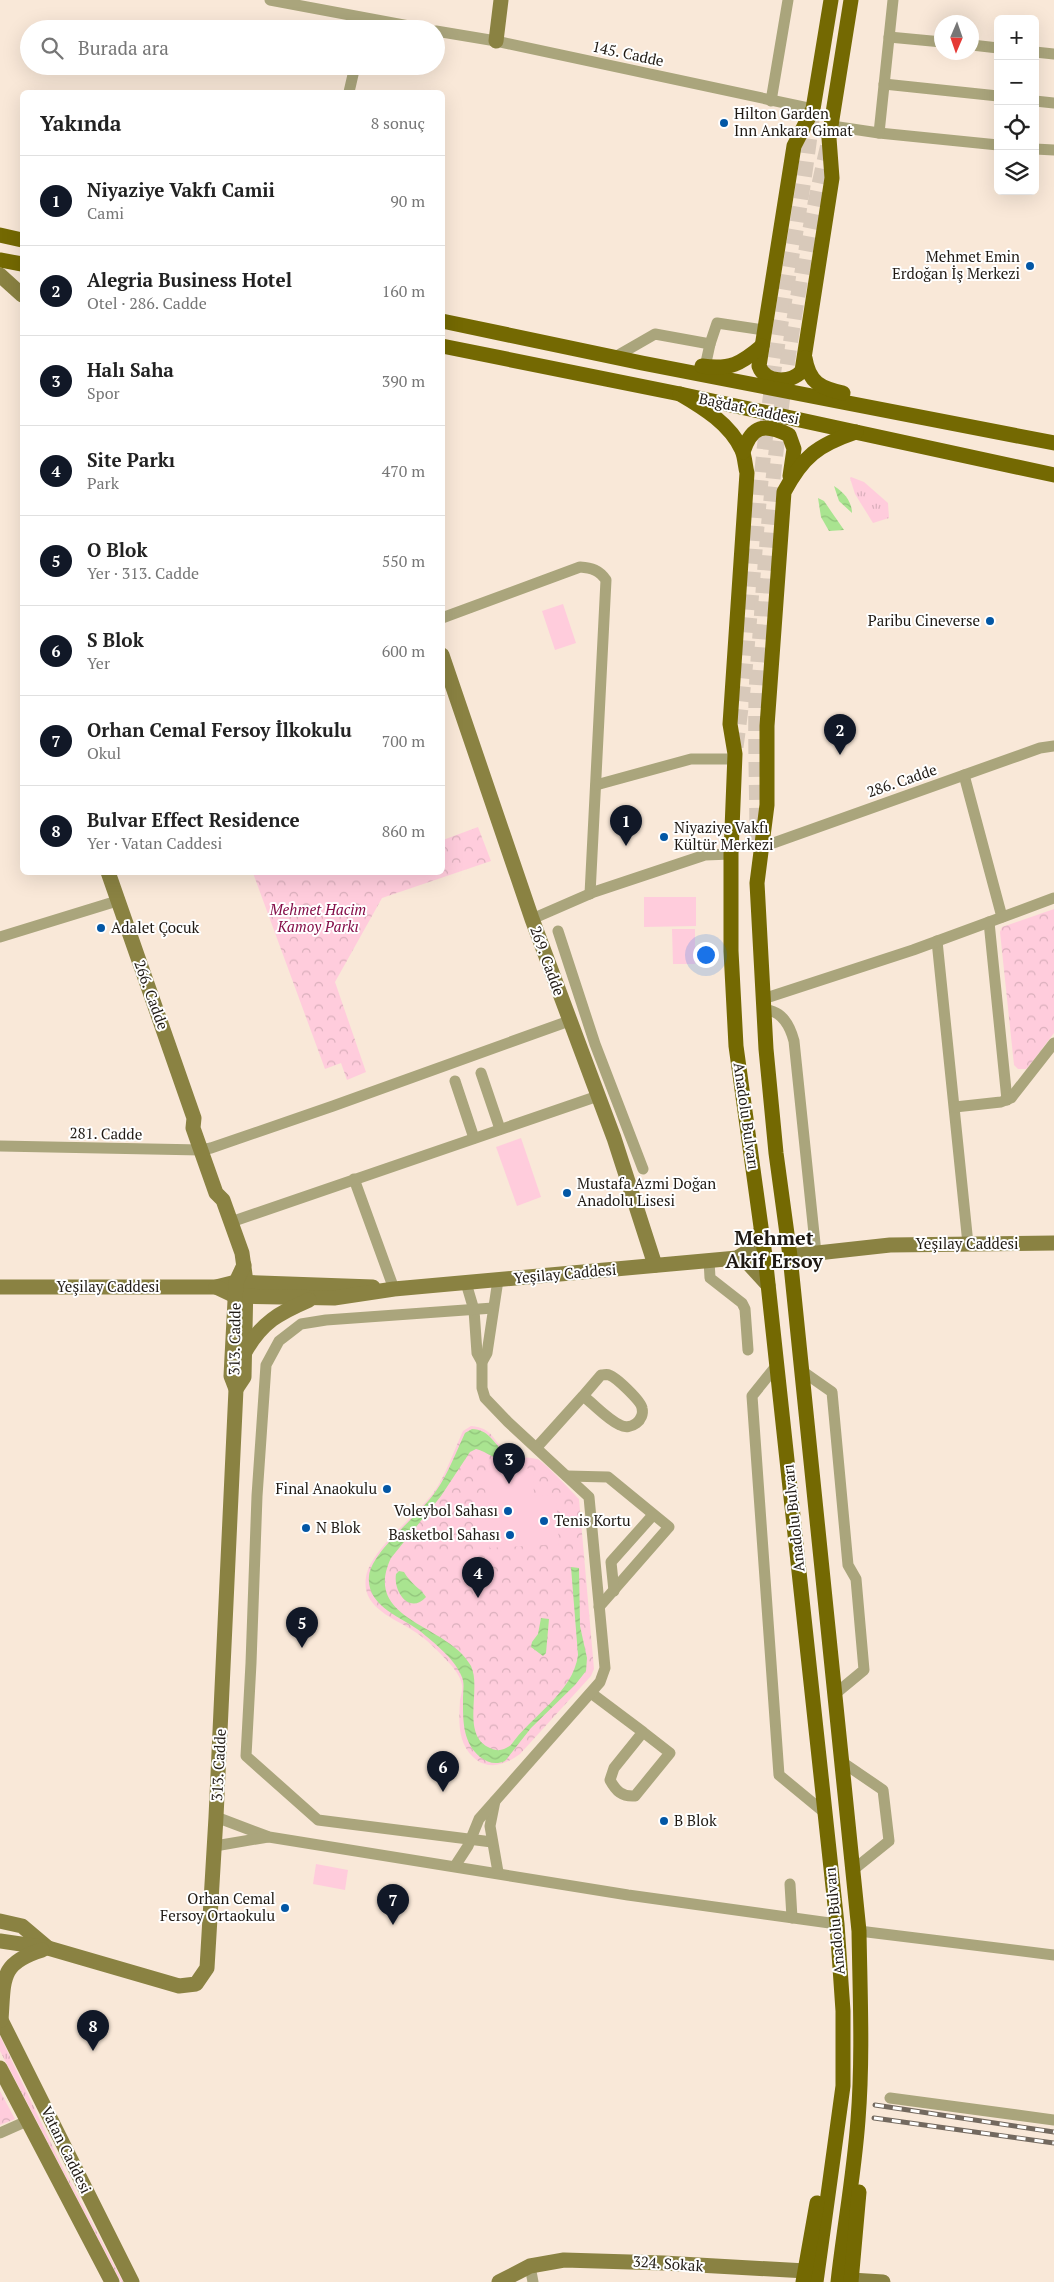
<!DOCTYPE html>
<html lang="tr">
<head>
<meta charset="utf-8">
<style>
  body { margin:0; font-family:"PT Serif",serif; background:#f6f6f6; color:#222 }
  .controls { position:absolute; right:15px; top:15px; display:grid; overflow:hidden; border-radius:8px; box-shadow:0 5px 20px #0002 }
  .controls button { width:45px; height:45px; display:grid; place-items:center; padding:0; border:0; border-bottom:1px solid #e0e0e0; background:#fff; color:#222; font:25px sans-serif }
  .compass { position:absolute; left:934px; top:15px; width:45px; height:45px; border-radius:50%; background:#fff; box-shadow:0 5px 20px #0002; rotate:182deg }
  .you { position:absolute; left:705px; top:954px; width:18px; height:18px; margin:-12px; border:4px solid #fff; border-radius:50%; background:#1a73e8; box-shadow:0 0 0 8px #1a73e833 }
  .badge { display:grid; place-items:center; width:32px; height:32px; border-radius:50%; background:#111827; color:#fff; font-size:16px; font-weight:700 }
  .pin { position:absolute; translate:-50% -41px; filter:drop-shadow(0 1px 2px #0008) }
  .pin::after { content:''; position:absolute; top:26px; width:18px; height:15px; background:inherit; clip-path:polygon(0 0,100% 0,50% 100%) }
  .list { margin:0; padding:0; list-style:none }
  h2 { display:flex; justify-content:space-between; align-items:center; height:65px; margin:0; padding:0 20px; font-size:21px }
  h2 small { font-size:16px; font-weight:400; color:#767676 }
  .list li { display:grid; grid-template-columns:32px 1fr auto; gap:15px; align-items:center; box-sizing:border-box; height:90px; padding:0 20px; border-top:1px solid #e0e0e0 }
  .list b { display:block; font-size:19px; white-space:nowrap }
  .list p { margin:0; font-size:16px; white-space:nowrap; color:#767676 }
  .list em { font-size:16px; font-style:normal; color:#767676 }
  .icon { flex:none; width:28px; height:28px; fill:none; stroke:currentColor; stroke-width:2; stroke-linecap:round; stroke-linejoin:round }
  .map { position:relative; flex:none; width:1054px; height:2282px; overflow:hidden }
  .search { position:absolute; background:#fff; box-shadow:0 5px 20px #0002; left:20px; top:20px; width:425px; height:55px; display:flex; align-items:center; gap:12px; box-sizing:border-box; padding:0 18px; border-radius:28px; color:#767676; font-size:19px }
  .panel { position:absolute; background:#fff; box-shadow:0 5px 20px #0002; left:20px; top:90px; width:425px; height:785px; border-radius:8px }
  .map>svg:first-child { display:block }
  .grass { fill:url(#grass-tufts) }
  .park { fill:url(#park-crowns) }
  .pitch { fill:#ffccdc }
  .water { fill:url(#water-waves) }
  .lines { fill:none; stroke-linecap:round; stroke-linejoin:round }
  .primary-tunnel { stroke:#d8c9ba; stroke-width:15; stroke-dasharray:15 8; stroke-linecap:butt }
  .street { stroke:#aaa57c; stroke-width:11 }
  .secondary { stroke:#8a8242; stroke-width:15 }
  .primary { stroke:#746902; stroke-width:15 }
  .rail-casing { stroke:#73695f; stroke-width:5 }
  .rail { stroke:#fff; stroke-width:3; stroke-dasharray:9; stroke-linecap:butt }
  .poi-dot { fill:#0357a5; stroke:#fff; stroke-width:2 }
  .labels { text-anchor:middle; stroke-width:4; stroke-linejoin:round; paint-order:stroke }
  .street-label { font-size:15px; fill:#1f1913; stroke:#fff }
  .poi-label { font-size:15px; fill:#1f1913; stroke:#fff; text-anchor:start }
  .park-label { font-size:15px; font-style:italic; fill:#850e49; stroke:#fff }
  .district-label { font-size:20px; font-weight:bold; fill:#1f1913; stroke:#fff }
</style>
</head>
<body>
<div class="map">
<svg width="1054" height="2282" viewBox="0 0 1054 2282">
  <defs>
    <pattern id="grass-tufts" width="24" height="20" patternUnits="userSpaceOnUse" patternTransform="scale(1.25)"><rect width="24" height="20" fill="#ffccdc"/><path d="M3 7l-1-3M5 7V3M7 7l1-3M15 17l-1-3M17 17v-4M19 17l1-3" fill="none" stroke="#daafbc"/></pattern>
    <pattern id="park-crowns" width="20" height="18" patternUnits="userSpaceOnUse" patternTransform="scale(1.25)"><rect width="20" height="18" fill="#ffccdc"/><path d="M2 6a3 3 0 1 1 6 0M12 15a3 3 0 1 1 6 0" fill="none" stroke="#daafbc"/></pattern>
    <pattern id="water-waves" width="16" height="10" patternUnits="userSpaceOnUse" patternTransform="scale(1.25)"><rect width="16" height="10" fill="#a9e490"/><path d="M0 5q4-4 8 0t8 0" fill="none" stroke="#91c37b"/></pattern>
  </defs>
  <rect width="100%" height="100%" fill="#f9e8d8"/>
  <g class="grass">
    <polygon points="851,477 864,482 888,503 889,518 873,523 855,494 850,478"/>
    <polygon points="0,2036 61,2164 123,2282 121,2282 0,2051"/>
  </g>
  <g class="park">
    <polygon points="478,827 491,861 382,898 335,982 366,1072 347,1080 341,1063 325,1069 253,873 442,872 443,840"/>
    <polygon points="1054,909 1054,1033 1029,1066 1026,1069 1018,1069 1014,1065 1000,932 1002,927"/>
    <path d="M471 1426C494 1428 492 1441 507 1452 517 1460 526 1456 537 1459 543 1460 572 1492 579 1499L594 1669 591 1676 520 1754C505 1765 488 1771 473 1757 457 1742 459 1720 460 1700 461 1695 463 1689 462 1685 461 1678 456 1671 451 1665 440 1653 427 1639 412 1630 392 1617 361 1607 366 1577 371 1549 416 1516 434 1492 446 1475 454 1450 463 1431Z"/>
    <polygon points="0,2091 15,2119 0,2125"/>
  </g>
  <g class="pitch">
    <polygon points="563,604 576,643 555,650 542,611"/>
    <polygon points="644,897 696,897 696,926 644,927"/>
    <polygon points="672,929 695,929 695,964 673,964"/>
    <polygon points="521,1138 541,1197 517,1206 496,1147"/>
    <polygon points="533,1468 534,1496 556,1495 559,1544 490,1548 484,1472"/>
    <polygon points="316,1864 348,1870 345,1890 313,1884"/>
  </g>
  <g class="water">
    <path d="M834 486C844 492 852 502 852 513L839 501Z"/>
    <polygon points="818,498 824,501 844,530 829,531 821,517"/>
    <path d="M472 1429C489 1430 492 1441 503 1451 507 1455 512 1457 516 1460 504 1467 489 1452 476 1449L470 1452 441 1496 391 1558C361 1621 449 1624 471 1666 482 1689 460 1735 490 1748 498 1752 504 1750 511 1745 531 1716 573 1693 578 1655L571 1567 579 1568 580 1626 587 1658 586 1671 575 1685 531 1728 505 1761C496 1765 488 1763 480 1757 462 1742 463 1719 463 1698 463 1690 465 1682 461 1675 454 1658 434 1643 420 1631 401 1617 366 1606 369 1576 372 1550 421 1514 436 1491 448 1474 456 1452 465 1433Z"/>
    <path d="M399 1571 404 1572C410 1583 423 1591 426 1597 410 1615 393 1592 396 1574Z"/>
    <polygon points="541,1618 549,1619 546,1653 543,1656 531,1647 532,1642 538,1634"/>
  </g>
  <g class="lines">
    <g class="primary-tunnel">
      <path d="M736 747C751 640 754 532 767 424 779 319 801 216 813 111"/>
      <path d="M757 846C757 796 755 747 756 698 757 663 761 628 763 592 774 442 794 291 828 144"/>
    </g>
    <g class="street">
      <polyline points="270,0 425,29"/>
      <polyline points="436,31 496,41 813,109"/>
      <polyline points="889,37 942,42"/>
      <polyline points="972,45 998,48"/>
      <polyline points="1035,52 1054,54"/>
      <polyline points="884,84 998,96"/>
      <polyline points="349,92 355,66"/>
      <polyline points="771,101 788,0"/>
      <polyline points="1035,101 1054,103"/>
      <polyline points="832,126 879,133 998,145"/>
      <polyline points="879,133 893,0"/>
      <polyline points="1035,149 1054,150"/>
      <polyline points="615,357 655,334 710,344 717,323 764,330"/>
      <polyline points="705,367 710,344"/>
      <path d="M442 618 580 567C592 568 599 570 606 580L590 894"/>
      <polyline points="964,775 1002,917"/>
      <polyline points="596,785 691,759 735,759"/>
      <polyline points="762,847 1040,748 1054,746"/>
      <polyline points="532,919 594,892 705,855 731,854"/>
      <polyline points="989,922 1007,1100"/>
      <polyline points="558,931 595,1044 643,1169"/>
      <polyline points="0,937 117,901"/>
      <polyline points="937,941 968,1244"/>
      <polyline points="763,999 913,950 1054,898"/>
      <path d="M764 1010C782 1010 790 1026 794 1041L816 1253"/>
      <polyline points="481,1073 500,1129"/>
      <polyline points="455,1081 474,1138"/>
      <polyline points="955,1107 1001,1102 1011,1098 1054,1043"/>
      <polyline points="0,1146 201,1150 211,1148 333,1106 569,1021"/>
      <polyline points="354,1179 394,1289"/>
      <polyline points="231,1222 598,1096"/>
      <polyline points="709,1260 710,1278 742,1303 745,1309 748,1350"/>
      <polyline points="466,1283 474,1310 477,1353 482,1362"/>
      <polyline points="777,1365 752,1396 779,1775 825,1813"/>
      <polyline points="802,1371 832,1392 848,1565 856,1579 864,1670 835,1694"/>
      <path d="M537 1447 583 1396C595 1405 607 1419 620 1425 631 1431 645 1420 642 1408 641 1401 616 1377 609 1375 607 1374 604 1375 601 1375L583 1396"/>
      <polyline points="567,1476 608,1477 669,1527 599,1607"/>
      <polyline points="614,1591 611,1562 653,1515"/>
      <path d="M591 1693 643 1732 614 1768 610 1780C616 1791 622 1797 635 1796L670 1753 643 1732"/>
      <polyline points="842,1762 883,1790 889,1841 853,1870"/>
      <polyline points="495,1801 490,1826 498,1872"/>
      <polyline points="216,1817 269,1837 628,1895 837,1924"/>
      <polyline points="492,1842 318,1820 246,1756 251,1663 257,1496 266,1365 279,1341 301,1324 326,1320 493,1308"/>
      <polyline points="215,1846 268,1837"/>
      <polyline points="455,1866 468,1846 479,1819 600,1682 605,1668 589,1497 508,1422 485,1398 482,1388 482,1362 487,1353 498,1280"/>
      <polyline points="790,1884 792,1918"/>
      <polyline points="859,1931 1054,1955"/>
      <polyline points="890,2098 1054,2120"/>
      <polyline points="0,2133 27,2121"/>
      <polyline points="530,2266 533,2282"/>
    </g>
    <g class="secondary">
      <polyline points="496,41 501,0"/>
      <polyline points="0,275 22,295"/>
      <polyline points="442,655 532,919 614,1138 655,1265"/>
      <polyline points="108,872 194,1118 193,1128 216,1193 223,1200 242,1253 246,1282 244,1377 236,1389"/>
      <polyline points="790,1256 890,1245 1054,1243"/>
      <polyline points="737,1258 747,1262 768,1285"/>
      <polyline points="0,1287 216,1287 236,1282 373,1287"/>
      <polyline points="216,1287 235,1296 334,1298 394,1289 737,1258 747,1252 761,1231"/>
      <path d="M245 1352C262 1322 279 1313 309 1300"/>
      <polyline points="0,1921 22,1926 48,1948"/>
      <polyline points="0,1941 48,1948 179,1986 196,1984 207,1968 216,1817 236,1389 231,1376 236,1282 244,1265"/>
      <polyline points="0,2018 132,2282"/>
      <path d="M1 2020C4 1978 0 1963 42 1950"/>
      <polyline points="0,2068 112,2282"/>
      <polyline points="851,2280 883,2282"/>
      <polyline points="499,2282 530,2266 564,2260 663,2263 806,2271"/>
    </g>
    <g class="primary">
      <path d="M831 0 813 109 794 146 759 366C765 383 790 384 802 371L832 178 829 138 851 0"/>
      <polyline points="0,235 22,240"/>
      <polyline points="0,260 22,264"/>
      <polyline points="442,321 642,363 1054,443"/>
      <polyline points="442,346 680,394 1054,475"/>
      <path d="M805 358C809 383 821 388 843 393"/>
      <path d="M702 366C730 370 741 364 762 346"/>
      <path d="M680 394C704 408 730 424 742 450 745 457 745 466 747 473L730 724 735 754 731 854V951L736 1046 765 1256 837 1924 843 2011V2086L816 2282"/>
      <path d="M743 452C752 425 764 423 789 435L794 449 790 476"/>
      <polyline points="803,2282 817,2203"/>
      <path d="M838 2282C844 2228 854 2175 858 2120 863 2057 860 1994 859 1931L790 1256 776 1153 766 1049 757 883 767 805V726L784 492C803 456 818 445 856 432"/>
      <polyline points="851,2282 859,2192"/>
    </g>
    <defs>
      <g id="rail">
        <polyline points="875,2105 1054,2132"/>
        <polyline points="874,2118 1054,2143"/>
      </g>
    </defs>
    <use href="#rail" class="rail-casing"/>
    <use href="#rail" class="rail"/>
  </g>
  <g class="poi-dot">
    <circle cx="724" cy="123" r="5"/>
    <circle cx="1030" cy="266" r="5"/>
    <circle cx="990" cy="621" r="5"/>
    <circle cx="664" cy="837" r="5"/>
    <circle cx="101" cy="928" r="5"/>
    <circle cx="567" cy="1193" r="5"/>
    <circle cx="387" cy="1489" r="5"/>
    <circle cx="508" cy="1511" r="5"/>
    <circle cx="544" cy="1521" r="5"/>
    <circle cx="306" cy="1528" r="5"/>
    <circle cx="510" cy="1535" r="5"/>
    <circle cx="664" cy="1821" r="5"/>
    <circle cx="285" cy="1908" r="5"/>
  </g>
  <g class="labels">
    <g class="street-label">
      <text transform="translate(628 54) rotate(12)" y="5">145. Cadde</text>
      <text transform="translate(749 409) rotate(12)" y="5">Bağdat Caddesi</text>
      <text transform="translate(902 781) rotate(-19)" y="5">286. Cadde</text>
      <text transform="translate(547 961) rotate(70)" y="5">269. Cadde</text>
      <text transform="translate(151 995) rotate(70)" y="5">266. Cadde</text>
      <text transform="translate(746 1116) rotate(82)" y="5">Anadolu Bulvarı</text>
      <text transform="translate(106 1134) rotate(1)" y="5">281. Cadde</text>
      <text x="967" y="1249">Yeşilay Caddesi</text>
      <text transform="translate(565 1274) rotate(-5)" y="5">Yeşilay Caddesi</text>
      <text x="108" y="1292">Yeşilay Caddesi</text>
      <text transform="translate(235 1339) rotate(-89)" y="5">313. Cadde</text>
      <text transform="translate(794 1518) rotate(-96)" y="5">Anadolu Bulvarı</text>
      <text transform="translate(219 1765) rotate(-87)" y="5">313. Cadde</text>
      <text transform="translate(835 1921) rotate(-95)" y="5">Anadolu Bulvarı</text>
      <text transform="translate(66 2150) rotate(64)" y="5">Vatan Caddesi</text>
      <text transform="translate(668 2264) rotate(4)" y="5">324. Sokak</text>
    </g>
    <g class="poi-label">
      <text x="734" y="119">Hilton Garden<tspan x="734" dy="17">Inn Ankara Gimat</tspan></text>
      <text x="1020" y="262" text-anchor="end">Mehmet Emin<tspan x="1020" dy="17">Erdoğan İş Merkezi</tspan></text>
      <text x="980" y="626" text-anchor="end">Paribu Cineverse</text>
      <text x="674" y="833">Niyaziye Vakfı<tspan x="674" dy="17">Kültür Merkezi</tspan></text>
      <text x="111" y="933">Adalet Çocuk</text>
      <text x="577" y="1189">Mustafa Azmi Doğan<tspan x="577" dy="17">Anadolu Lisesi</tspan></text>
      <text x="377" y="1494" text-anchor="end">Final Anaokulu</text>
      <text x="498" y="1516" text-anchor="end">Voleybol Sahası</text>
      <text x="554" y="1526">Tenis Kortu</text>
      <text x="316" y="1533">N Blok</text>
      <text x="500" y="1540" text-anchor="end">Basketbol Sahası</text>
      <text x="674" y="1826">B Blok</text>
      <text x="275" y="1904" text-anchor="end">Orhan Cemal<tspan x="275" dy="17">Fersoy Ortaokulu</tspan></text>
    </g>
    <g class="park-label">
      <text x="318" y="915">Mehmet Hacim<tspan x="318" dy="17">Kamoy Parkı</tspan></text>
    </g>
    <g class="district-label">
      <text x="774" y="1245">Mehmet<tspan x="774" dy="23">Akif Ersoy</tspan></text>
    </g>
  </g>
</svg>
<div class="controls">
<button>+</button>
<button>−</button>
<button><svg class="icon" aria-label="locate" viewBox="0 0 24 24"><circle cx="12" cy="12" r="6"/><path d="M12 2v4M12 18v4M2 12h4M18 12h4"/></svg></button>
<button><svg class="icon" aria-label="layers" viewBox="0 0 24 24"><path d="M12 4l9 5-9 5-9-5zM3 14l9 5 9-5"/></svg></button>
</div>
<svg class="compass" viewBox="-18 -18 36 36"><path d="M0-13l5 13h-10z" fill="#e53935"/><path d="M0 13l5-13h-10z" fill="#767676"/></svg>
<div class="you"></div>
<div class="pin badge" style="left:626px;top:846px">1</div>
<div class="pin badge" style="left:840px;top:755px">2</div>
<div class="pin badge" style="left:509px;top:1484px">3</div>
<div class="pin badge" style="left:478px;top:1598px">4</div>
<div class="pin badge" style="left:302px;top:1648px">5</div>
<div class="pin badge" style="left:443px;top:1792px">6</div>
<div class="pin badge" style="left:393px;top:1925px">7</div>
<div class="pin badge" style="left:93px;top:2051px">8</div>
<div class="search"><svg class="icon" aria-label="search" viewBox="0 0 24 24"><circle cx="10" cy="10" r="6"/><path d="M15 15l6 6"/></svg>Burada ara</div>
<section class="panel">
<h2>Yakında<small>8 sonuç</small></h2>
<ul class="list">
<li><span class="badge">1</span><div><b>Niyaziye Vakfı Camii</b><p>Cami</p></div><em>90 m</em></li>
<li><span class="badge">2</span><div><b>Alegria Business Hotel</b><p>Otel · 286. Cadde</p></div><em>160 m</em></li>
<li><span class="badge">3</span><div><b>Halı Saha</b><p>Spor</p></div><em>390 m</em></li>
<li><span class="badge">4</span><div><b>Site Parkı</b><p>Park</p></div><em>470 m</em></li>
<li><span class="badge">5</span><div><b>O Blok</b><p>Yer · 313. Cadde</p></div><em>550 m</em></li>
<li><span class="badge">6</span><div><b>S Blok</b><p>Yer</p></div><em>600 m</em></li>
<li><span class="badge">7</span><div><b>Orhan Cemal Fersoy İlkokulu</b><p>Okul</p></div><em>700 m</em></li>
<li><span class="badge">8</span><div><b>Bulvar Effect Residence</b><p>Yer · Vatan Caddesi</p></div><em>860 m</em></li>
</ul>
</section>
</div>
</body>
</html>
